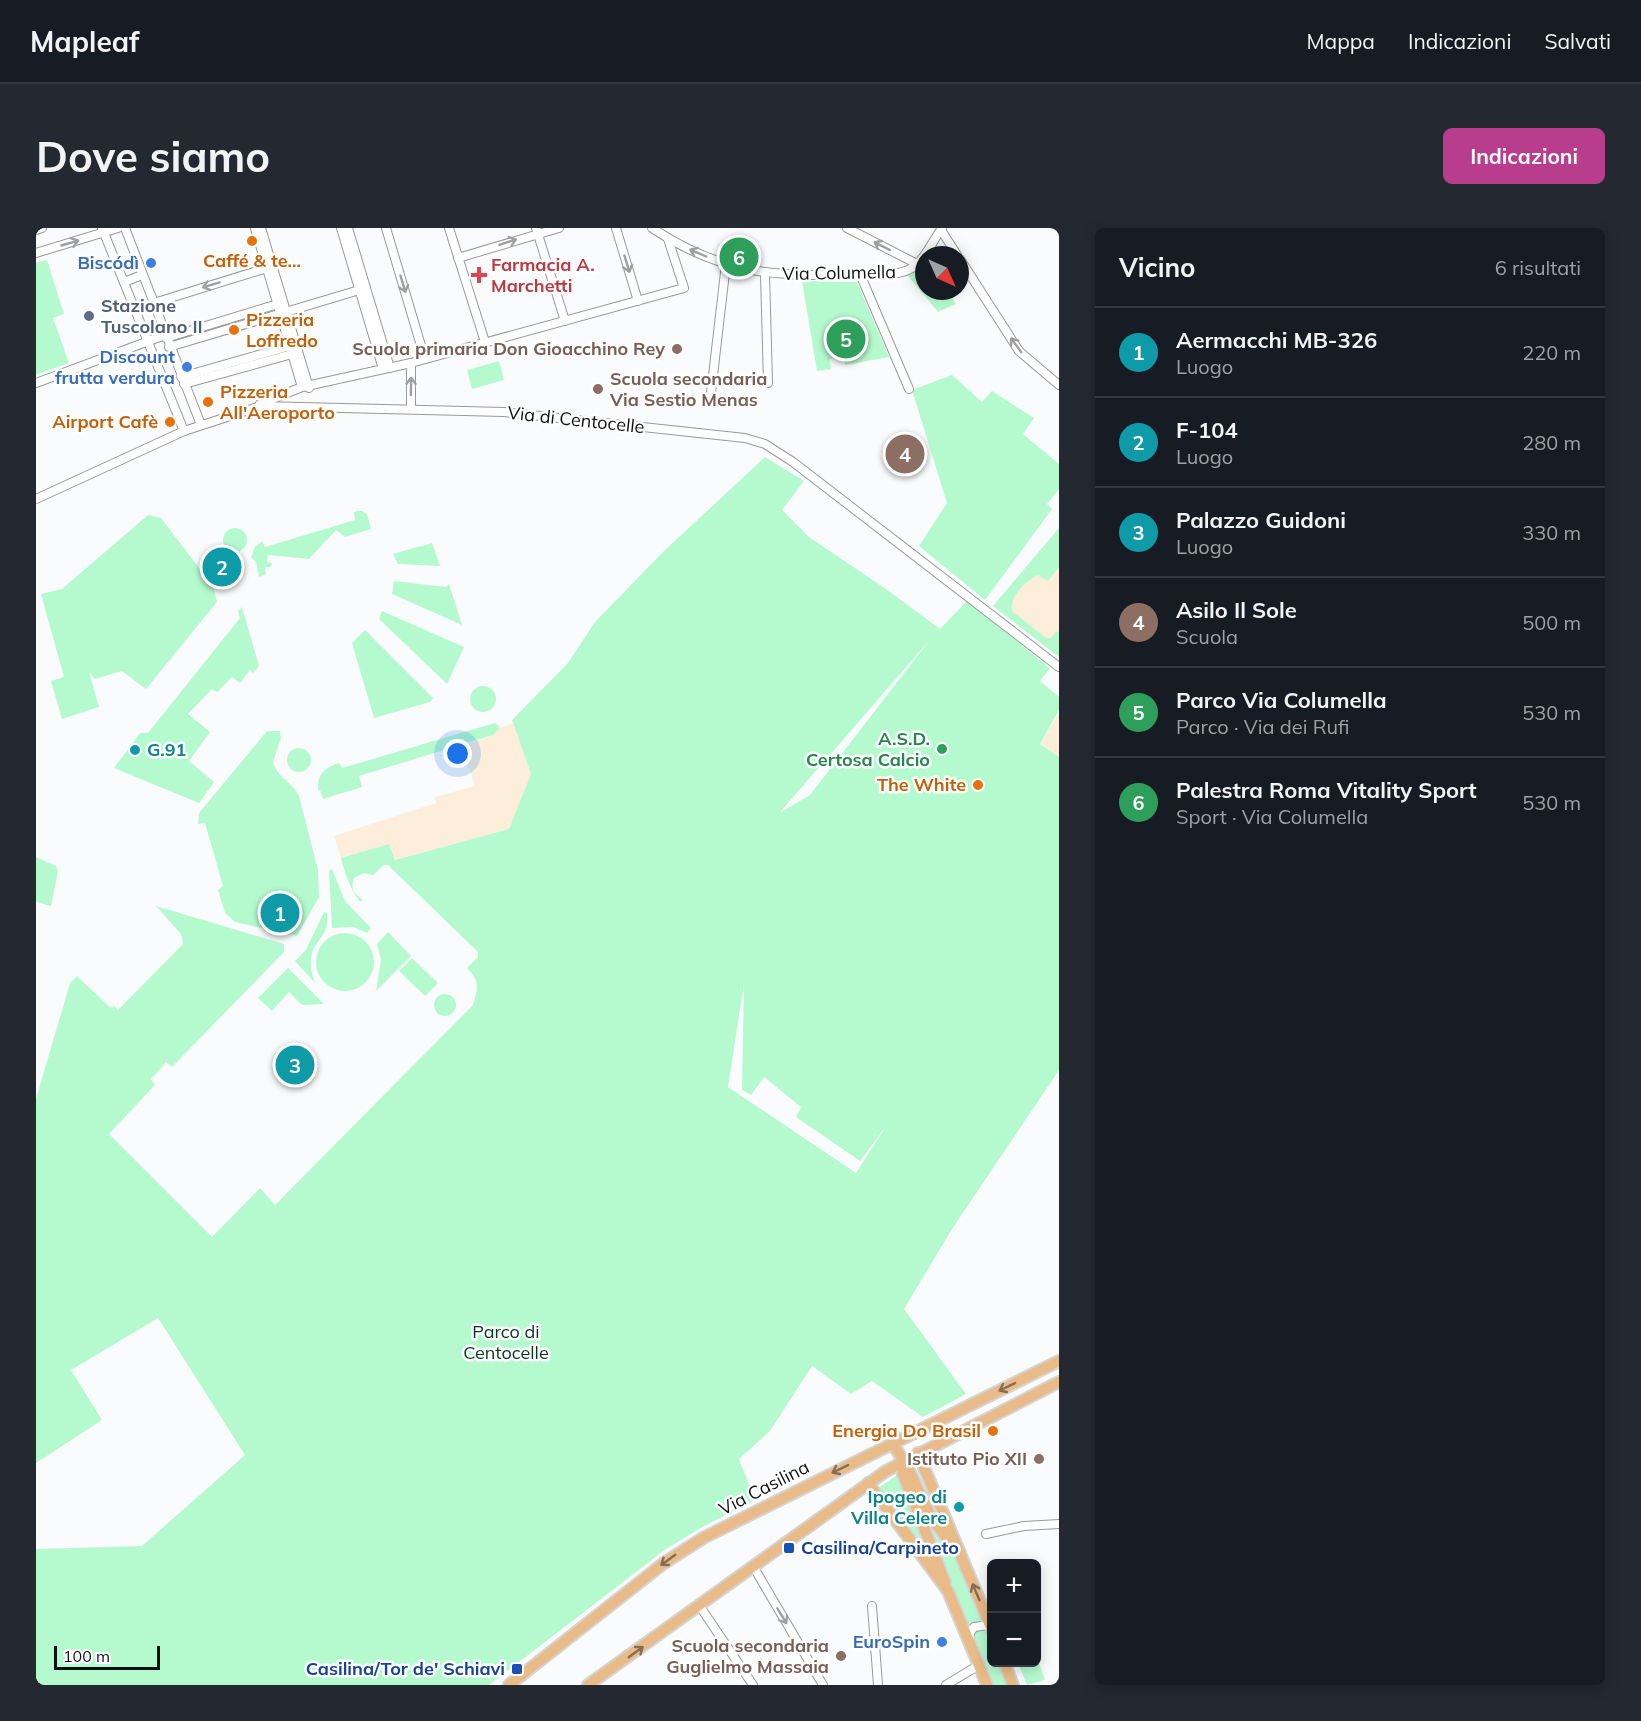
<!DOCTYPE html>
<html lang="it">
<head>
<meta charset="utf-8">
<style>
  body { margin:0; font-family:Mulish,sans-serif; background:#242831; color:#f1f3f6 }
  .controls { position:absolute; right:18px; bottom:18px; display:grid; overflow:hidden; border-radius:9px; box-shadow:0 3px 15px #0003 }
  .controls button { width:54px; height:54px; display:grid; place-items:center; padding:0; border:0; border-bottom:2px solid #363941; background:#171b24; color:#f1f3f6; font:30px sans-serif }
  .compass { position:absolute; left:879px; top:18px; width:54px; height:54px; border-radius:50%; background:#171b24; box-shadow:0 3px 15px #0003; rotate:135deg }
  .scale { position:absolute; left:18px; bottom:15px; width:106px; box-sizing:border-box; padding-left:6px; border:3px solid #101011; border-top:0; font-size:16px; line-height:21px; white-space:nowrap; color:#101011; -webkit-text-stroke:4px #fff; paint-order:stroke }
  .you { position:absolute; left:422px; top:526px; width:21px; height:21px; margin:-15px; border:4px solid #fff; border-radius:50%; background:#1a73e8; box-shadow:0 0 0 9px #1a73e833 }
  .badge { display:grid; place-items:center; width:39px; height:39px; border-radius:50%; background:#b83d8d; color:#fff; font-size:20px; font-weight:700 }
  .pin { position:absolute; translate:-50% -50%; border:3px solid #fff; box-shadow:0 2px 6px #0006 }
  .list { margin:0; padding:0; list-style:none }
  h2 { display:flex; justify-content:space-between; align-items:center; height:78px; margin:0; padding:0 24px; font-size:26px }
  h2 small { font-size:20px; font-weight:400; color:#9ea1a6 }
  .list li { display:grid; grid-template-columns:39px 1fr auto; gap:18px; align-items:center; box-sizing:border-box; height:90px; padding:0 24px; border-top:2px solid #363941 }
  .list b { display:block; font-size:22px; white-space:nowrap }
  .list p { margin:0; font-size:20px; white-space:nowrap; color:#9ea1a6 }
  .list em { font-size:20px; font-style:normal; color:#9ea1a6 }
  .map { position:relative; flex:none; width:1023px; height:1457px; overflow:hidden; border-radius:9px }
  header { display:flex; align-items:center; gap:36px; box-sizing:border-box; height:84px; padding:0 30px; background:#171b24; border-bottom:2px solid #363941 }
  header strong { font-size:28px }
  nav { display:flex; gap:33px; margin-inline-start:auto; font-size:21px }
  .intro { display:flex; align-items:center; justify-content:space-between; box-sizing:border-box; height:144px; padding:0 36px }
  h1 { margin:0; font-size:42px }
  .button { padding:15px 27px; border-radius:9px; background:#b83d8d; color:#fff; font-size:21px; font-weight:700 }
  main { display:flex; gap:36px; padding:0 36px }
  aside { flex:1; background:#171b24; border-radius:9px; box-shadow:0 3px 15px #0003 }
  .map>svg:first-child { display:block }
  .industrial { fill:#fceedb }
  .green { fill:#b5facf; fill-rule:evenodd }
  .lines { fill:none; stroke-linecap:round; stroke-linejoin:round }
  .minor-casing { stroke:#98999a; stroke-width:10 }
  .major-casing { stroke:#d4d4d4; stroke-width:14 }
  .minor { stroke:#fff; stroke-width:8 }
  .major { stroke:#e8bb88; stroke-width:10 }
  .oneway { stroke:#9f9fa0 }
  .oneway2 { stroke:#876e52 }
  .food-dot { fill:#e8710a; stroke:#fff; stroke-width:2 }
  .shop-dot { fill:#3f7fe0; stroke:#fff; stroke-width:2 }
  .health-dot { fill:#e0444e; stroke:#fff; stroke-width:2 }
  .service-dot { fill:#5c6f8a; stroke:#fff; stroke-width:2 }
  .education-dot { fill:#8d6e63; stroke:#fff; stroke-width:2 }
  .leisure-dot { fill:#2e9e5b; stroke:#fff; stroke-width:2 }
  .culture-dot { fill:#0f9aa8; stroke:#fff; stroke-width:2 }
  .transit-dot { fill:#1a4fb4; stroke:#fff; stroke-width:2 }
  .labels { text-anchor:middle; stroke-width:5; stroke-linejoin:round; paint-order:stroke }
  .food-label { font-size:18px; font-weight:bold; fill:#c56008; stroke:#fff; text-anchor:end }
  .shop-label { font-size:18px; font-weight:bold; fill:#366cbe; stroke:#fff; text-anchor:end }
  .health-label { font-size:18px; font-weight:bold; fill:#be3a42; stroke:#fff; text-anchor:start }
  .street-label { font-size:18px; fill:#101011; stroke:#fff }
  .service-label { font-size:18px; font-weight:bold; fill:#4e5e75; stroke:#fff; text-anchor:start }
  .education-label { font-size:18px; font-weight:bold; fill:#785e54; stroke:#fff; text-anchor:end }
  .leisure-label { font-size:18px; font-weight:bold; fill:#27864d; stroke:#fff; text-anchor:end }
  .culture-label { font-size:18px; font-weight:bold; fill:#0d838f; stroke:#fff; text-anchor:start }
  .park-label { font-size:18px; fill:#09351f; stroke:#fff }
  .transit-label { font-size:18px; font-weight:bold; fill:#164399; stroke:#fff; text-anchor:start }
</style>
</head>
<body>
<header>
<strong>Mapleaf</strong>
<nav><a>Mappa</a><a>Indicazioni</a><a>Salvati</a></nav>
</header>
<div class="intro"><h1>Dove siamo</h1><a class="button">Indicazioni</a></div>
<main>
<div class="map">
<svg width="1023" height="1457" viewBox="0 0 1023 1457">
  <rect width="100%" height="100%" fill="#fafbfc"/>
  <g class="industrial">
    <polygon points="1023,300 1023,429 957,378"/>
    <polygon points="1023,485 1023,529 1004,516"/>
    <polygon points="477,495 495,546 474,601 358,632 353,616 305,630 298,608 400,575 399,569 439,558 426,518 457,507 464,500"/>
  </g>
  <g class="green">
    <polygon points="11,32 28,86 17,90 33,135 0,147 0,35"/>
    <polygon points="884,40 888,43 888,63 912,63 920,76 902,84 872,48"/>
    <polygon points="766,53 821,54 853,129 809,137 808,128 794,131 795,141 781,143"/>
    <polygon points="463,133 468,152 436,161 431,142"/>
    <polygon points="916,147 946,174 956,163 998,190 987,206 1023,236 1023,261 1011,276 1016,281 949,372 883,318 911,275 876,162"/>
    <path d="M729 229 768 253 746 282 773 309 850 361 904 401 931 373 1014 440 1004 453 1023 469V482L1004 516 1023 529V842L916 1001 868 1081 930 1166 887 1189 836 1153 815 1166 776 1138 734 1203 703 1231 719 1272 668 1298 630 1321 453 1457H0V1321L106 1318 209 1227 122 1090 35 1142 66 1192 0 1235V871L34 755 41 748 75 780 78 778 82 782 147 716 145 706 120 678 248 716V724L136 839 130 834 115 851 119 857 73 906 176 1009 224 960 239 977 437 777C442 760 444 753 431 740L442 729V724L352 637H348L337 647 328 645 318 650C314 661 318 665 327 672L324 674C314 660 309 646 305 630L353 616 359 632 473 601 495 546 476 492 532 435 559 394 628 323ZM892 414 774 567 745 584V583ZM708 755 706 862 715 867 728 849 765 879 760 889 824 933 850 898 820 945 692 859Z"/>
    <polygon points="320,283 326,283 331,286 335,301 309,309 300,302 273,331 232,327 231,334 236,335 235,339 229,339 230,346 223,349 220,334 215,329 219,319 226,313 229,319 319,292 318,285"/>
    <polygon points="112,287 125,290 177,358 181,374 110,461 86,443 59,451 53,444 63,479 26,491 15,453 28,449 5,366 26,361"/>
    <path d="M1023 300V339L1012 353 1002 347C990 352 971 371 977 384L1010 410H1015L1020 403 1023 405V429L957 378Z"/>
    <circle cx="199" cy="312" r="12"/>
    <polygon points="396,315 404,338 362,336 357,326"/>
    <polygon points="184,329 195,334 200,356 192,359 172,332"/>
    <polygon points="358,353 410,359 413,356 426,397 356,366"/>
    <polygon points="206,379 223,438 217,445 214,442 204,455 196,449 181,464 176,461 152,486 174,504 153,533 178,554 163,575 78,540 104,505 112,505 204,390 202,383"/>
    <polygon points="346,383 428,419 411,456 343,391"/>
    <polygon points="329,402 397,470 394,474 338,490 316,415"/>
    <circle cx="447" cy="471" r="13"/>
    <path d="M459 495 464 500 457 507 323 548 326 559 287 571 284 562H282C281 546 289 539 303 535L306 540Z"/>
    <path d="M231 503H244L245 510 237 534C242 551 256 553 263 568L282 642 283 669 261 708 199 694 189 685 182 662 187 658 169 595 162 596 163 585Z"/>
    <circle cx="263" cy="532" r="12"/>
    <polygon points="0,629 20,638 22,643 15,678 0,674"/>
    <polygon points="296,641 309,673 335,700 331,705 317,699 296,700 293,642"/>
    <path d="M288 684 291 685C295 717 264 711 279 755L259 733 270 722Z"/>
    <polygon points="352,704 375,728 340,763 345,732 341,716"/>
    <circle cx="309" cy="734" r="29"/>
    <polygon points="376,730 402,755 389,768 363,743"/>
    <polygon points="252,740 288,776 266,777 253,764 236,783 222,770"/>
    <circle cx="409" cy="777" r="11"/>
    <polygon points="863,1246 899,1333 842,1260"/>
    <polygon points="874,1252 920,1329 946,1392 933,1398"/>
    <path d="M946 1400C956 1408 955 1422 956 1434L962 1435 971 1457H956L937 1409 940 1402Z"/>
    <polygon points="1001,1429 1009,1452 991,1457 982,1435 1000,1434"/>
  </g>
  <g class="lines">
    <defs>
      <g id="minor">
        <polyline points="66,0 148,203"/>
        <polyline points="89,0 165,197"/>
        <polyline points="219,0 266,159"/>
        <polyline points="225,0 273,160"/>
        <polyline points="305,0 347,141"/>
        <polyline points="312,0 354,140"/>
        <polyline points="350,0 389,131"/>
        <polyline points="413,0 449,114"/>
        <polyline points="500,0 529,93"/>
        <polyline points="580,0 602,73"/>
        <path d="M616 0C687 47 740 49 822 46 838 46 861 49 876 40 889 32 897 12 906 0"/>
        <polyline points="811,0 881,36"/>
        <polyline points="0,2 6,0"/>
        <polyline points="905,2 921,27"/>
        <polyline points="0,25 82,0"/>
        <polyline points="422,30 523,0"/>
        <polyline points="924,31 983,123 1023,157"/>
        <polyline points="729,46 732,155"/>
        <polyline points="824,46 873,161"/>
        <polyline points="88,54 106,47"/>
        <polyline points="118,75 234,39"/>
        <polyline points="130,110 242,76"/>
        <polyline points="133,119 330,60"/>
        <polyline points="145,149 254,118"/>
        <polyline points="0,155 129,107"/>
        <polyline points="148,156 256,126"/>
        <polyline points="674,173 690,36"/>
        <polyline points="224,176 266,159 375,135 648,60 632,11"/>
        <polyline points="375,181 375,135"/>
        <polyline points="0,271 148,203 225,178 468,184 709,210 729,216 757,234 1023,439"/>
        <polyline points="950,1306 988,1298 1023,1296"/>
        <polyline points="717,1338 787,1457"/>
        <polyline points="663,1377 717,1457"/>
        <polyline points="836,1378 842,1457"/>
        <polyline points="933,1413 934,1405 938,1399 953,1397"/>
        <polyline points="910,1457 943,1437"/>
      </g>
      <g id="major">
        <polyline points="857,1216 873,1242 894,1287 915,1316"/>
        <polyline points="882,1225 956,1402"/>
        <polyline points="866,1234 867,1246 909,1354"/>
        <polyline points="832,1255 912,1363 951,1457"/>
        <polyline points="968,1434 977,1457"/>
        <polyline points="473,1457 628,1335 667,1310 1023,1133"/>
        <polyline points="552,1457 850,1243 1023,1154"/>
      </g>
    </defs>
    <use href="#minor" class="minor-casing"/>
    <use href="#major" class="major-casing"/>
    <use href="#minor" class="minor"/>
    <use href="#major" class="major"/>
  </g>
  <defs><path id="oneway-shaft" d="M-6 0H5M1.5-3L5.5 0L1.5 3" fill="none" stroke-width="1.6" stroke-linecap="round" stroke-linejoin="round" transform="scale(1.5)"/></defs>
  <g class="oneway">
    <use href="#oneway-shaft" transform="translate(472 14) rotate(-18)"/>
    <use href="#oneway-shaft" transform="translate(34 15) rotate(-16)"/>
    <use href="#oneway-shaft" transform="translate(846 18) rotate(-153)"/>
    <use href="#oneway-shaft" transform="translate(662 25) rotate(-157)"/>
    <use href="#oneway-shaft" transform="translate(591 36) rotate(73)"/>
    <use href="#oneway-shaft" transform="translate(367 56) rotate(73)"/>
    <use href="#oneway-shaft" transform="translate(175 57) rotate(163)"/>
    <use href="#oneway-shaft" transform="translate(980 117) rotate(-126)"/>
    <use href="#oneway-shaft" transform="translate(375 158) rotate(-89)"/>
    <use href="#oneway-shaft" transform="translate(746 1388) rotate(59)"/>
  </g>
  <g class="oneway2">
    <use href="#oneway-shaft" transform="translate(971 1159) rotate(154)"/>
    <use href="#oneway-shaft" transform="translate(804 1241) rotate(154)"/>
    <use href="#oneway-shaft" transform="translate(632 1332) rotate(144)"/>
    <use href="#oneway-shaft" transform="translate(940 1364) rotate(-113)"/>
    <use href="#oneway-shaft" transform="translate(600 1424) rotate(-36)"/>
  </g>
  <g class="food-dot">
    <circle cx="216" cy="13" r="6"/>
    <circle cx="198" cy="102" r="6"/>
    <circle cx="172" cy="174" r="6"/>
    <circle cx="134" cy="194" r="6"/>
    <circle cx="942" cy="557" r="6"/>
    <circle cx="957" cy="1203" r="6"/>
  </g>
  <g class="shop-dot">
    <circle cx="115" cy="35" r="6"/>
    <circle cx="151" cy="139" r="6"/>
    <circle cx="906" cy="1414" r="6"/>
  </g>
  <path class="health-dot" d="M440 38h6v6h6v6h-6v6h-6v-6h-6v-6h6z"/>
  <circle class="service-dot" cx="53" cy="88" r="6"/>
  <g class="education-dot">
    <circle cx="641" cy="121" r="6"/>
    <circle cx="562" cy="161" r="6"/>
    <circle cx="1003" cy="1231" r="6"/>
    <circle cx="805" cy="1428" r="6"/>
  </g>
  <circle class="leisure-dot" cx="906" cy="521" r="6"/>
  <g class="culture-dot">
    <circle cx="99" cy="522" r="6"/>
    <circle cx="923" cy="1279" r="6"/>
  </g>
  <g class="transit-dot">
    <rect x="747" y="1314" width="12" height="12" rx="3"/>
    <rect x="475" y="1435" width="12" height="12" rx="3"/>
  </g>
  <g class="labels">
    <g class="food-label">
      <text x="216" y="39" text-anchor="middle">Caffé &amp; te...</text>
      <text x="210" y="98" text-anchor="start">Pizzeria<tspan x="210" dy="21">Loffredo</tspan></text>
      <text x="184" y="170" text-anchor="start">Pizzeria<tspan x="184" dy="21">All'Aeroporto</tspan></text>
      <text x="122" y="200">Airport Cafè</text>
      <text x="930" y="563">The White</text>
      <text x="945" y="1209">Energia Do Brasil</text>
    </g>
    <g class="shop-label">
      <text x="103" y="41">Biscódì</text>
      <text x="139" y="135">Discount<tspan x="139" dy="21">frutta verdura</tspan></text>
      <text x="894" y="1420">EuroSpin</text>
    </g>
    <g class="health-label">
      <text x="455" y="43">Farmacia A.<tspan x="455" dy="21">Marchetti</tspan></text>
    </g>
    <g class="street-label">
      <text transform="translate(803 45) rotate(-1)" y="6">Via Columella</text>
      <text transform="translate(540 192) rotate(6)" y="6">Via di Centocelle</text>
      <text transform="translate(728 1260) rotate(-27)" y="6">Via Casilina</text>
    </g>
    <g class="service-label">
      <text x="65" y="84">Stazione<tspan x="65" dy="21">Tuscolano II</tspan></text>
    </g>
    <g class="education-label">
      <text x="629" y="127">Scuola primaria Don Gioacchino Rey</text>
      <text x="574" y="157" text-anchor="start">Scuola secondaria<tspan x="574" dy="21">Via Sestio Menas</tspan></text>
      <text x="991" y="1237">Istituto Pio XII</text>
      <text x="793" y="1424">Scuola secondaria<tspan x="793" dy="21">Guglielmo Massaia</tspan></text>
    </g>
    <g class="leisure-label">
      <text x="894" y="517">A.S.D.<tspan x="894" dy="21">Certosa Calcio</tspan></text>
    </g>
    <g class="culture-label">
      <text x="111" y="528">G.91</text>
      <text x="911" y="1275" text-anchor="end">Ipogeo di<tspan x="911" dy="21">Villa Celere</tspan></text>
    </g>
    <g class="park-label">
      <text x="470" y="1110">Parco di<tspan x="470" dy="21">Centocelle</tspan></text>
    </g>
    <g class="transit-label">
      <text x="765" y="1326">Casilina/Carpineto</text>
      <text x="469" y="1447" text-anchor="end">Casilina/Tor de' Schiavi</text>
    </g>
  </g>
</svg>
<div class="controls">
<button>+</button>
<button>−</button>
</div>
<svg class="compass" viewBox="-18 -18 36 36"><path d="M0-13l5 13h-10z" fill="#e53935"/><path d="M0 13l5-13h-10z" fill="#9ea1a6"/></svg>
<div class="scale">100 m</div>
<div class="you"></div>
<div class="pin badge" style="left:244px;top:685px;background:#0f9aa8">1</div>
<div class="pin badge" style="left:186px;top:339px;background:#0f9aa8">2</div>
<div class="pin badge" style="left:259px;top:837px;background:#0f9aa8">3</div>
<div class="pin badge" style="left:869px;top:226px;background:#8d6e63">4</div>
<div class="pin badge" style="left:810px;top:111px;background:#2e9e5b">5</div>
<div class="pin badge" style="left:703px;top:29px;background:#2e9e5b">6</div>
</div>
<aside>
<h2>Vicino<small>6 risultati</small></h2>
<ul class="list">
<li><span class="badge" style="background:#0f9aa8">1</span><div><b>Aermacchi MB-326</b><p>Luogo</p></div><em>220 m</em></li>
<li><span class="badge" style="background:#0f9aa8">2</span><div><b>F-104</b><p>Luogo</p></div><em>280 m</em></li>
<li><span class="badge" style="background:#0f9aa8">3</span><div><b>Palazzo Guidoni</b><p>Luogo</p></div><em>330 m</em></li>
<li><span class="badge" style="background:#8d6e63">4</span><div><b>Asilo Il Sole</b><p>Scuola</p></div><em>500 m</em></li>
<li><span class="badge" style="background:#2e9e5b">5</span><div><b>Parco Via Columella</b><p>Parco · Via dei Rufi</p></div><em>530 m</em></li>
<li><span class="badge" style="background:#2e9e5b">6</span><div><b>Palestra Roma Vitality Sport</b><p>Sport · Via Columella</p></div><em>530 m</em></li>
</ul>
</aside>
</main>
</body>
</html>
